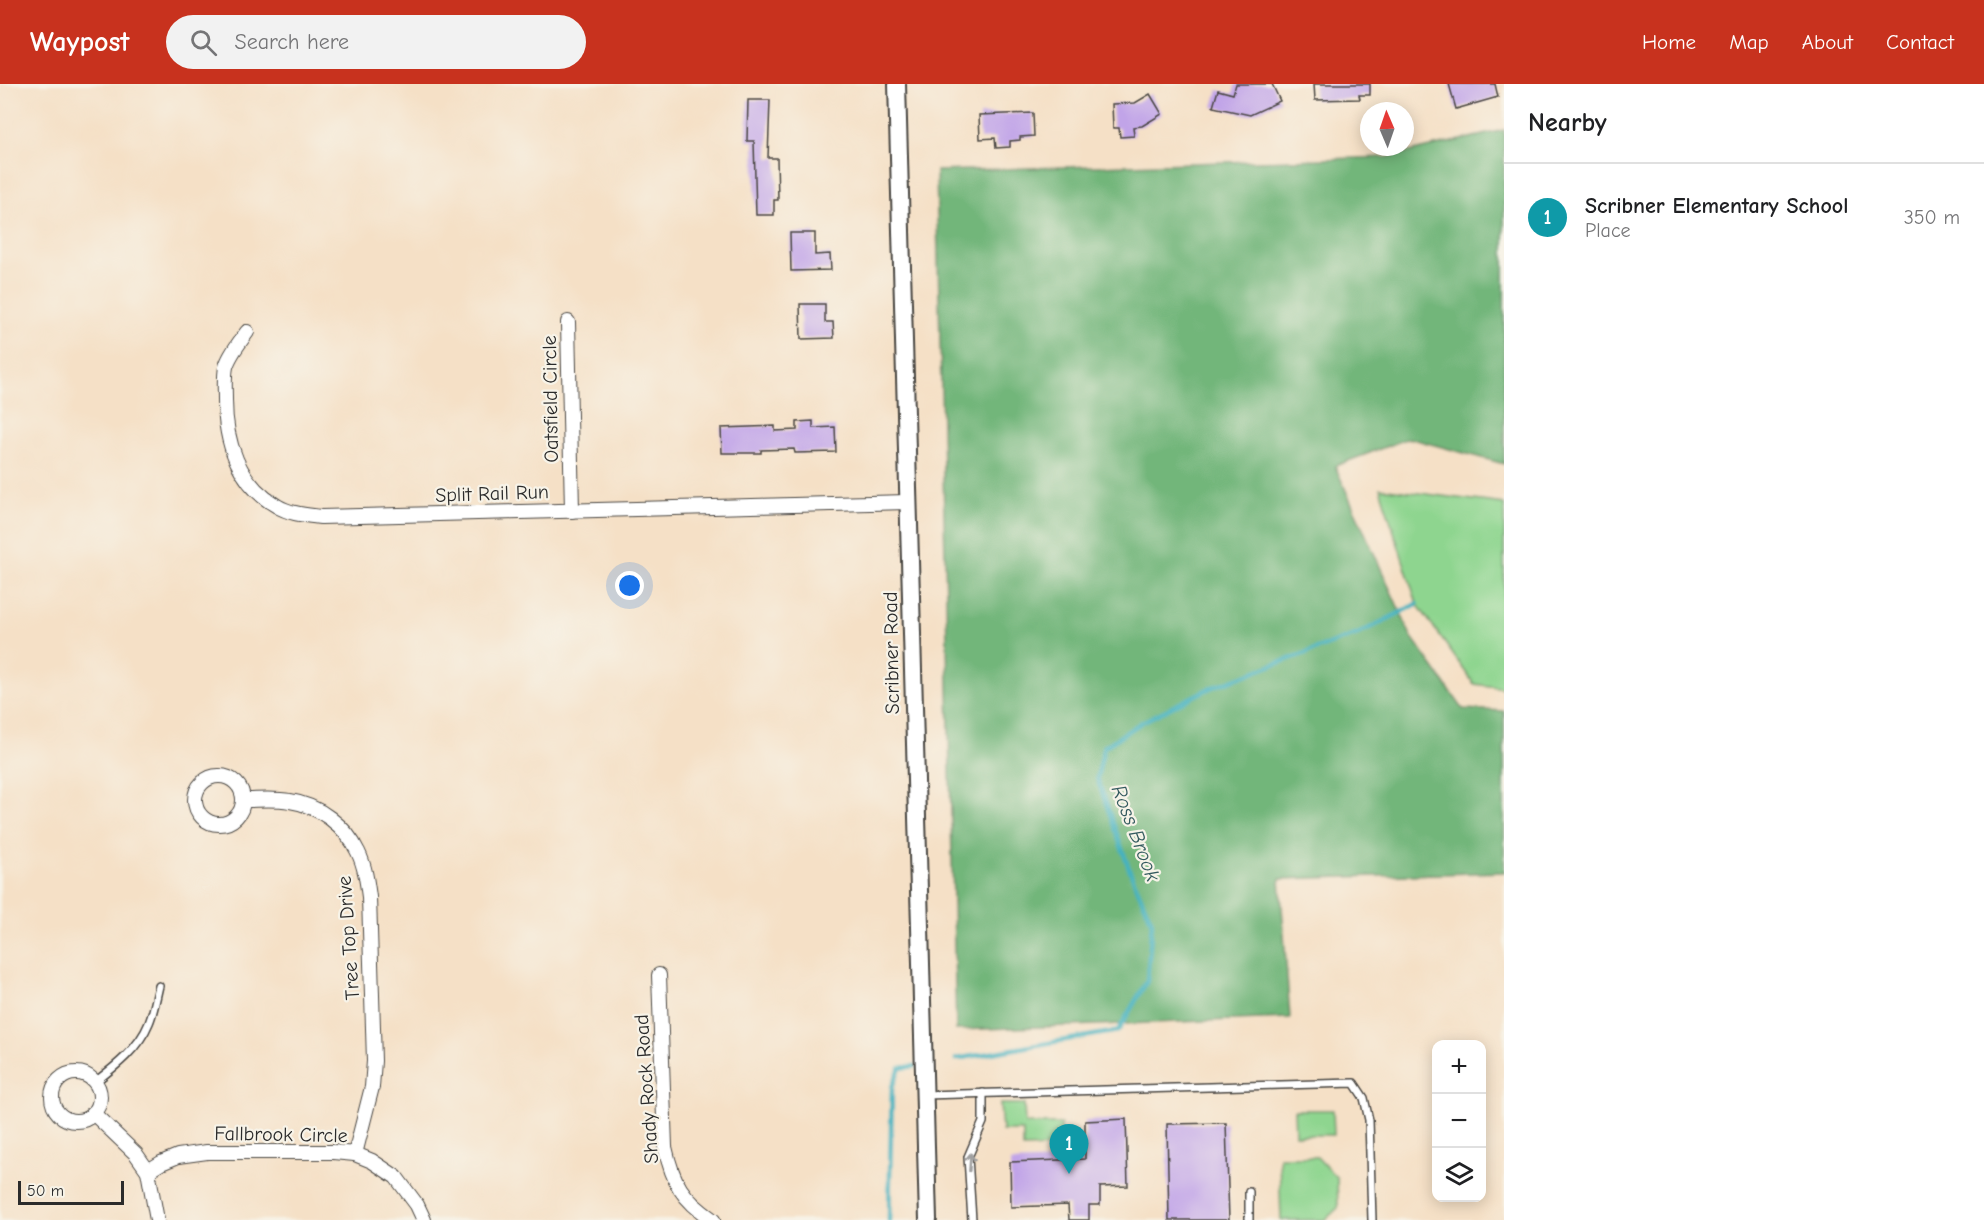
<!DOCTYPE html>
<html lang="en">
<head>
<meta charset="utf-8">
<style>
  body { margin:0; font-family:"Comic Neue",sans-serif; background:#f2f2f2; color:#202124 }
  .controls { position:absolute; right:18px; bottom:18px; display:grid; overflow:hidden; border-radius:12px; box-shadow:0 3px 15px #0003 }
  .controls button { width:54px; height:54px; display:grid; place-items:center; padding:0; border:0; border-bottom:2px solid #e0e0e0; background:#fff; color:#202124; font:30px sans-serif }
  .compass { position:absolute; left:1360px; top:18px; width:54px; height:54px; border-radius:50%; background:#fff; box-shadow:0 3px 15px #0003; rotate:358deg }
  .scale { position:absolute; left:18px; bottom:15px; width:106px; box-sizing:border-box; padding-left:6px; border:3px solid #2b2b2b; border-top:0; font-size:16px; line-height:21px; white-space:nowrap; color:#2b2b2b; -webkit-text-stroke:4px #f7f3e8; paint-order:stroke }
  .you { position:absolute; left:630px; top:502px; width:21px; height:21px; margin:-15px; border:4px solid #fff; border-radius:50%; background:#1a73e8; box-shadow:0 0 0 9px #1a73e833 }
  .badge { display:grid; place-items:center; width:39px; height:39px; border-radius:50%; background:#c8321e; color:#fff; font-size:20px; font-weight:700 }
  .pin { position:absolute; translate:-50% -50px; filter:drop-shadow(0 2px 3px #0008) }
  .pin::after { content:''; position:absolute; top:32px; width:21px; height:18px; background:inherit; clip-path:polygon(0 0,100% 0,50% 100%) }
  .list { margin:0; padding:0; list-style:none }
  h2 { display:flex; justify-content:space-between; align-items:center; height:78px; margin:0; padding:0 24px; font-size:26px }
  h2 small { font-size:20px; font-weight:400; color:#757577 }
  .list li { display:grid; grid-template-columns:39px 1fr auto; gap:18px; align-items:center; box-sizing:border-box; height:108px; padding:0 24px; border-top:2px solid #e0e0e0 }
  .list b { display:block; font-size:22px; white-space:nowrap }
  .list p { margin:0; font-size:20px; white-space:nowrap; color:#757577 }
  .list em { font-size:20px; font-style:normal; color:#757577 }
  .icon { flex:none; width:33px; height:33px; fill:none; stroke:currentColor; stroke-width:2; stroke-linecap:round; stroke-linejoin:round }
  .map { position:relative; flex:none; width:1504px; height:1136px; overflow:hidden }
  header { display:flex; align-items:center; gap:36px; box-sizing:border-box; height:84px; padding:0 30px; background:#c8321e; color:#fff }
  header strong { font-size:28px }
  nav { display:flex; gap:33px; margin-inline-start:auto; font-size:21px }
  .search { width:420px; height:54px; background:#f2f2f2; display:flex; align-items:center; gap:15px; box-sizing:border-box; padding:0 21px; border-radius:33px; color:#757577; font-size:22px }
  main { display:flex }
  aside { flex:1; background:#fff }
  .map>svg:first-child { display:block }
  .green { fill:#8ed58f; stroke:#5c805d; stroke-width:1.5 }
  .forest { fill:#72b67a; stroke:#4e7052; stroke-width:1.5 }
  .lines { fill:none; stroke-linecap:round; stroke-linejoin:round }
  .stream { stroke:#44b2c0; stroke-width:4.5 }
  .building { fill:#c1a4e8 }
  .service-casing { stroke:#494642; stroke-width:10 }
  .minor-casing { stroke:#494642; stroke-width:16 }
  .tertiary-casing { stroke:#494642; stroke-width:20 }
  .service { stroke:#fff; stroke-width:7 }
  .minor { stroke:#fff; stroke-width:14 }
  .tertiary { stroke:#fff; stroke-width:16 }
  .oneway { stroke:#a0a0a0 }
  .labels { text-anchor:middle; stroke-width:4.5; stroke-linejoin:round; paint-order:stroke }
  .street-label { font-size:20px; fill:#2b2b2b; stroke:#f7f3e8 }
  .water-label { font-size:21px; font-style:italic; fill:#345a5f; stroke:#f7f3e8 }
</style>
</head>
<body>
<header>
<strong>Waypost</strong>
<div class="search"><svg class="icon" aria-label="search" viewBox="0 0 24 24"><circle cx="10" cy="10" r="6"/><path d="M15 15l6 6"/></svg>Search here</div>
<nav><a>Home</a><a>Map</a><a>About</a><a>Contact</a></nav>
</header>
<main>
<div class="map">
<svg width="1504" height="1136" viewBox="0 0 1504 1136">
  <rect width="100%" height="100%" fill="#f7f3e8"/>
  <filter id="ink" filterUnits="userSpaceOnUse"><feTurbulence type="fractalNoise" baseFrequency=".0167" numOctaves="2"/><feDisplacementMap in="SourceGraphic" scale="12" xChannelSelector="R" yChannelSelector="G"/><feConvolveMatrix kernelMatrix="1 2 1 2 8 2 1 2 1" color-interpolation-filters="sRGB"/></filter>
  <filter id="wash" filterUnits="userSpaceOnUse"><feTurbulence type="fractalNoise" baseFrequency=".008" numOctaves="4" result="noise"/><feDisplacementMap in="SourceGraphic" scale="24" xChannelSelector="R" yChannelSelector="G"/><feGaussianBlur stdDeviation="1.35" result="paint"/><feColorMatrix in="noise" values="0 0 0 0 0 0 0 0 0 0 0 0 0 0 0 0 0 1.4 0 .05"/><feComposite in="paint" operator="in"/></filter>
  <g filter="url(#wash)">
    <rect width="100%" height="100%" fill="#f5e0c6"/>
    <g class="green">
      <polygon points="1380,404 1504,420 1504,604 1474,600 1417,520"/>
      <polygon points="1000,1020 1024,1020 1025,1040 1061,1040 1062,1063 1023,1064 1023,1047 1002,1047"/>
      <polygon points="1294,1026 1333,1026 1334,1051 1295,1051"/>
      <polygon points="1279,1073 1317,1073 1337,1094 1338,1124 1325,1136 1281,1136"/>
    </g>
    <polygon class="forest" points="1504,46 1504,380 1409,354 1335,382 1411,552 1463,625 1504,627 1504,788 1280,795 1290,934 956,946 936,87 1388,73"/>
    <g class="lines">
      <g class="stream">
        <polyline points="956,975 1118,947 1147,897 1152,838 1131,790 1097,694 1104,663 1142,638 1210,604 1358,550 1417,520"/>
        <polyline points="889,1136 892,1003 900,984 915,982"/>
      </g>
    </g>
    <g id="blocks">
      <g class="building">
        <polygon points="1236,0 1272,0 1280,17 1250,31 1213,23 1218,6 1233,10"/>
        <polygon points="1314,0 1370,0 1370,11 1359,11 1360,15 1315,16"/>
        <polygon points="1449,0 1495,0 1498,13 1456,25"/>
        <polygon points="1150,10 1162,30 1142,42 1133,43 1134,52 1120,53 1119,44 1113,44 1112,20 1135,19"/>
        <polygon points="748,16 770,16 768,74 777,74 778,116 774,116 774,131 756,131 754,57 747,57"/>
        <polygon points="1033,29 1034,52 1020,53 1020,56 1010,57 1010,63 996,64 995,54 980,55 979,31"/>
        <polygon points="790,149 815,149 815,171 830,170 831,186 791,187"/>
        <polygon points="800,220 825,220 825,238 833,238 834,254 801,255"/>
        <polygon points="813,337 813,344 835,343 836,368 795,369 794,365 761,366 761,369 722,369 721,344 775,342 775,347 797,346 797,338"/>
        <polygon points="1126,1035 1128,1102 1100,1103 1100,1121 1089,1121 1089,1136 1069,1136 1068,1121 1011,1123 1010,1078 1085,1075 1085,1037"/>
        <polygon points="1226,1039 1229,1136 1169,1136 1167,1040"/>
      </g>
    </g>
  </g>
  <g filter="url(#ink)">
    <use href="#blocks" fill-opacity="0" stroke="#494642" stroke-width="1.5"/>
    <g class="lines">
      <defs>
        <g id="service">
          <path d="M95 998C116 982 139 964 149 939 154 927 156 914 159 902"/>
          <polyline points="924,1011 1354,999 1364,1014 1369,1036 1372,1136"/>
          <polyline points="1249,1108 1249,1136"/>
          <polyline points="972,1136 968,1073 983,1038 983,1009"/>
        </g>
        <g id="minor">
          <polyline points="568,238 572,427"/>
          <path d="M247 248C240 258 229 271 226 283 224 293 225 306 225 316 225 357 238 400 277 422 290 430 306 431 321 433L908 418"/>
          <circle cx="219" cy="716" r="24"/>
          <path d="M243 716C258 716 274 714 290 717 318 721 346 742 358 768 365 782 367 798 369 813L374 977 372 1003 355 1070"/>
          <path d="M659 891 665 1063C673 1099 682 1115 713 1136"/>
          <circle cx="76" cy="1013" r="24"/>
          <polyline points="93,1029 136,1070 148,1087 157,1136"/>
          <polyline points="148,1087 161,1079 178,1072 207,1068 333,1068 355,1070 372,1077 396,1093 417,1121 424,1136"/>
        </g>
        <polyline id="tertiary" points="897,0 928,1136"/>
      </defs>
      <use href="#service" class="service-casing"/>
      <use href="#minor" class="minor-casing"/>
      <use href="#tertiary" class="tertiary-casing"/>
      <use href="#service" class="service"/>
      <use href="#minor" class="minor"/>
      <use href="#tertiary" class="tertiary"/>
    </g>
    <defs><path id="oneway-shaft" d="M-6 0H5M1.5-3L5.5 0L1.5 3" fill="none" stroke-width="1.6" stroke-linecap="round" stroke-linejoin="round" transform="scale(1.5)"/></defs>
    <use class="oneway" href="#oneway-shaft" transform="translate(970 1078) rotate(-86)"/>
  </g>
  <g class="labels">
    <g class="street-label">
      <text transform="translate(550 315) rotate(-91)" y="7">Oatsfield Circle</text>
      <text transform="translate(492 409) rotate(-2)" y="7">Split Rail Run</text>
      <text transform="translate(891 569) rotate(-91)" y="7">Scribner Road</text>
      <text transform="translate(348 854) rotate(-94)" y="7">Tree Top Drive</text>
      <text transform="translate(646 1005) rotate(-94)" y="7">Shady Rock Road</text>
      <text transform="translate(281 1050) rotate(1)" y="7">Fallbrook Circle</text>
    </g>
    <g class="water-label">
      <text transform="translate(1136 749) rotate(69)" y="7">Ross Brook</text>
    </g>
  </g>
</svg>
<div class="controls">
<button>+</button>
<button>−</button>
<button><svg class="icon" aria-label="layers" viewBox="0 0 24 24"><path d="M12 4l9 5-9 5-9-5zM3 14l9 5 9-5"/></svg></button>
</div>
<svg class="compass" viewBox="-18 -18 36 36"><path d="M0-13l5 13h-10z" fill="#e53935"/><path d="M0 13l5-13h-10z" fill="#757577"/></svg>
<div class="scale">50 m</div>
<div class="you"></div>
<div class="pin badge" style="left:1069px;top:1090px;background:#0f9aa8">1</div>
</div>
<aside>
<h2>Nearby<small></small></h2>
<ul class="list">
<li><span class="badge" style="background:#0f9aa8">1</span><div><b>Scribner Elementary School</b><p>Place</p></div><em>350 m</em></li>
</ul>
</aside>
</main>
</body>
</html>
